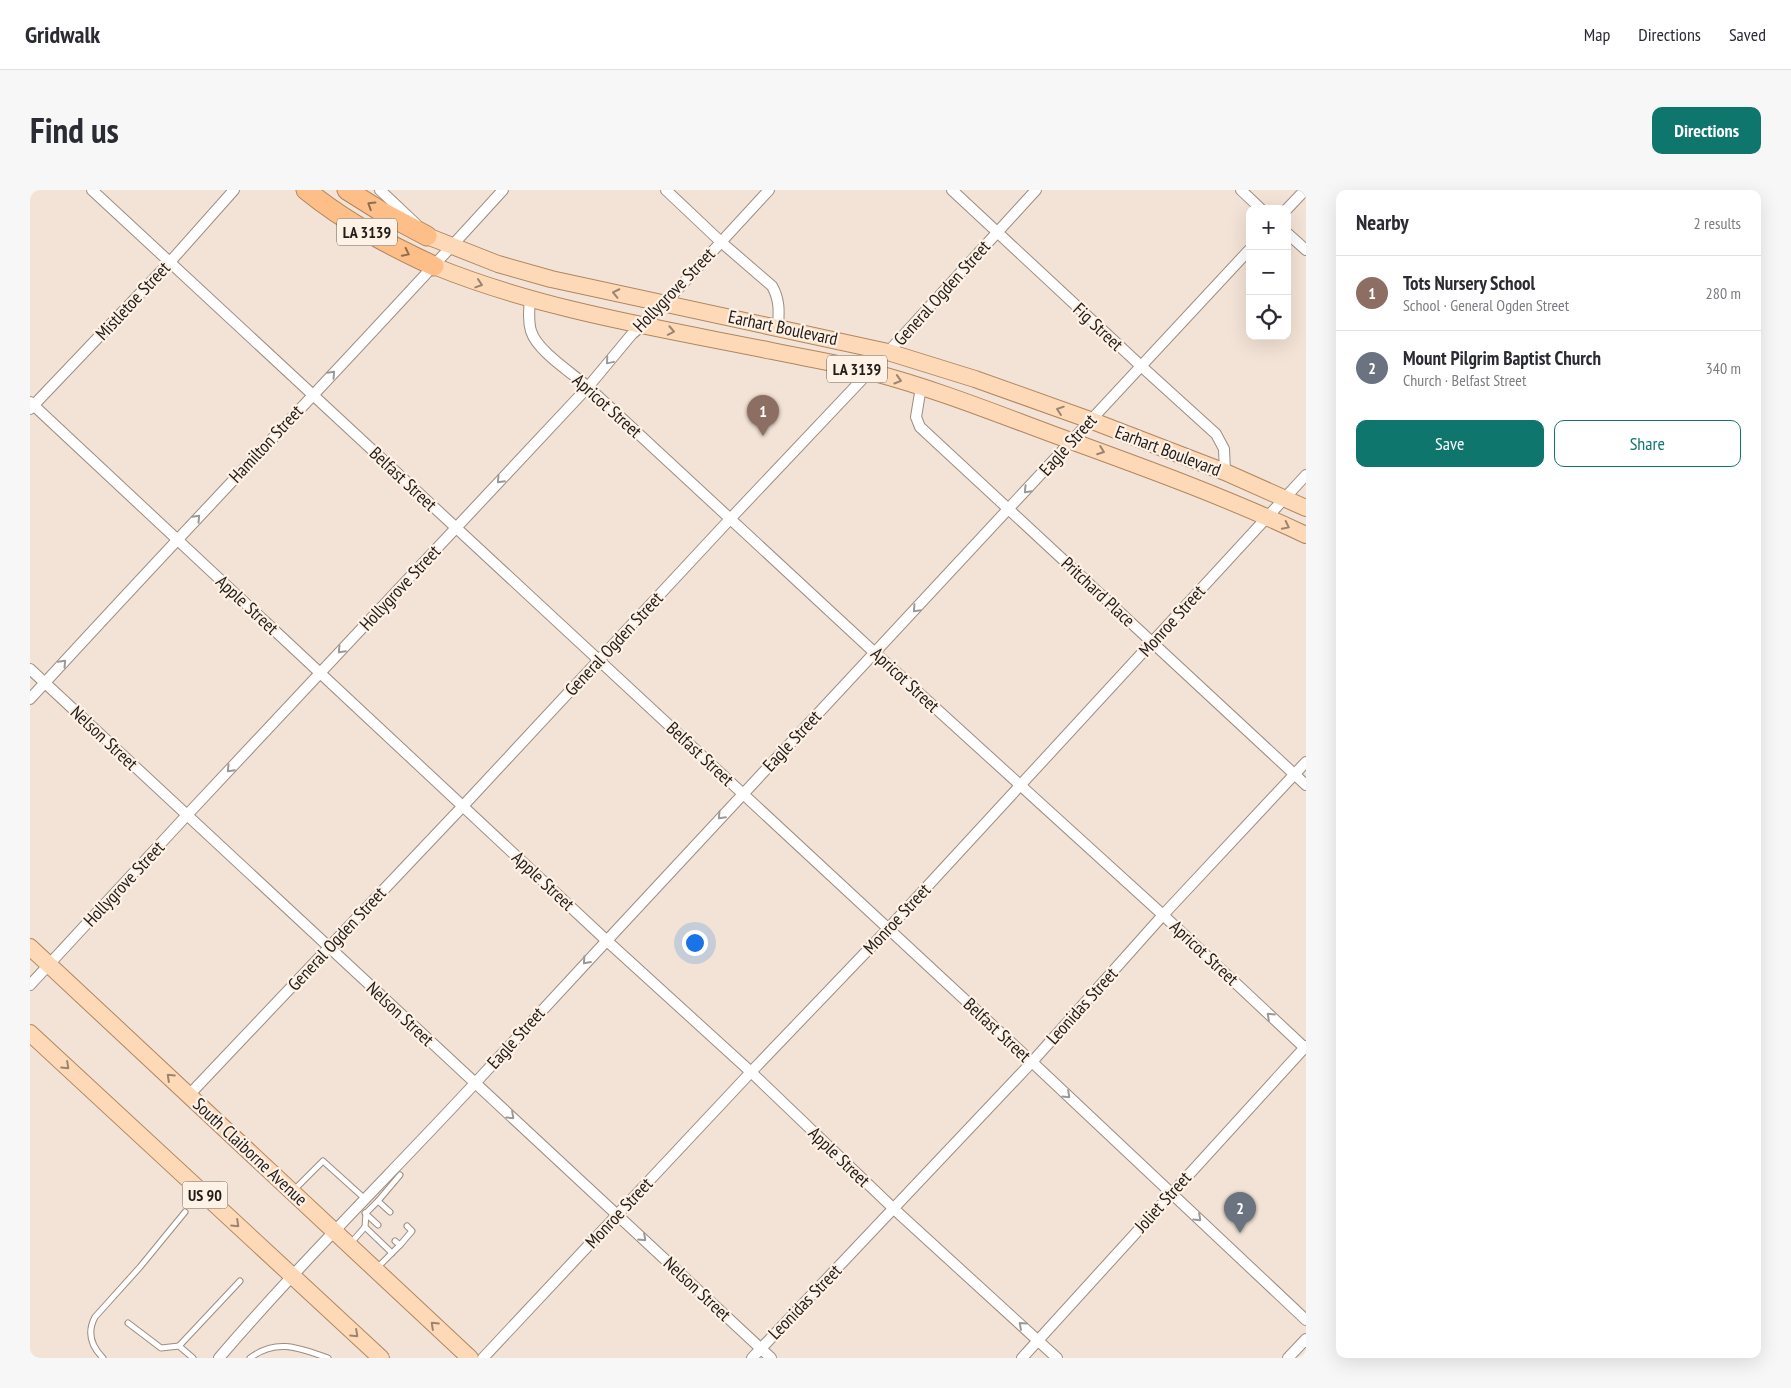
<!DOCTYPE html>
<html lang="en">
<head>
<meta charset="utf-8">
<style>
  body { margin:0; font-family:"PT Sans Narrow",sans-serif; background:#f7f7f7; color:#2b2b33 }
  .controls { position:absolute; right:15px; top:15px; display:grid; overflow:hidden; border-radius:10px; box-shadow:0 5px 20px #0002 }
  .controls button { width:45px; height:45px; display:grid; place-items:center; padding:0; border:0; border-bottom:1px solid #e1e1e2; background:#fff; color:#2b2b33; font:25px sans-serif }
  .you { position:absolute; left:664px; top:752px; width:18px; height:18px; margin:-12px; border:4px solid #fff; border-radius:50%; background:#1a73e8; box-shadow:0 0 0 8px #1a73e833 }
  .badge { display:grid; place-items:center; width:32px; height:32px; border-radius:50%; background:#0f766e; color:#fff; font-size:16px; font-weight:700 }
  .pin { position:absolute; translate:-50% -41px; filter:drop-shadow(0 1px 2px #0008) }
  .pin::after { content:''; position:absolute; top:26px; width:18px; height:15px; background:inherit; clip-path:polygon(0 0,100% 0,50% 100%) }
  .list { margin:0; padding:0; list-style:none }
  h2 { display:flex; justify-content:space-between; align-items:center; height:65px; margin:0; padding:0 20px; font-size:21px }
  h2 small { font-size:16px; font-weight:400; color:#7c7c81 }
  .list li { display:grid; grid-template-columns:32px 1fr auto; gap:15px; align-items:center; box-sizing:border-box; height:75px; padding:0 20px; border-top:1px solid #e1e1e2 }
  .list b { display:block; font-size:19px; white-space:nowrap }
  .list p { margin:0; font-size:16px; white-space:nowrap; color:#7c7c81 }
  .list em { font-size:16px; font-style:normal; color:#7c7c81 }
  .actions { display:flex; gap:10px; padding:15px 20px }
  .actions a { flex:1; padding:11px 0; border:1px solid #0f766e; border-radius:10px; text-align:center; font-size:18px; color:#0f766e }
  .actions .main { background:#0f766e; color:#fff }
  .icon { flex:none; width:28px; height:28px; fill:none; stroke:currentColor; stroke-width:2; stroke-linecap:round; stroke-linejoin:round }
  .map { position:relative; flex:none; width:1276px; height:1168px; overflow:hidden; border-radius:10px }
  header { display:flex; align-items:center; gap:30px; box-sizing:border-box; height:70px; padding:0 25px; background:#fff; border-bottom:1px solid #e1e1e2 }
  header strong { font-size:24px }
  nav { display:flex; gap:28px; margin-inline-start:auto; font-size:18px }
  .intro { display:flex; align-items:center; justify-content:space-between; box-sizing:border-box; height:120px; padding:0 30px }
  h1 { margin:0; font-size:35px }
  .button { padding:12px 22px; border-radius:10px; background:#0f766e; color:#fff; font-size:18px; font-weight:700 }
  main { display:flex; gap:30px; padding:0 30px }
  aside { flex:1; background:#fff; border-radius:10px; box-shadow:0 5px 20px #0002 }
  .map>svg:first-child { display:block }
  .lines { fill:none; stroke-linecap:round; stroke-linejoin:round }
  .service-casing { stroke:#9b8d81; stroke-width:7 }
  .minor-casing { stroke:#9b8d81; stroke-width:12 }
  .primary-casing { stroke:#b08660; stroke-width:18 }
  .motorway-casing { stroke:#b08660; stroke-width:21 }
  .service { stroke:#fff; stroke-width:5 }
  .minor { stroke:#fff; stroke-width:10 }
  .primary { stroke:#fed9b7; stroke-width:16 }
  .motorway { stroke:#fdbf87; stroke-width:19 }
  .oneway { stroke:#8f6e4f }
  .oneway2 { stroke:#9b846f }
  .oneway3 { stroke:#9b9997 }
  .labels { text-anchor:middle; stroke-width:4.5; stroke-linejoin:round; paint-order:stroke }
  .shield { fill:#fef1e6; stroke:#635c55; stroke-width:1 }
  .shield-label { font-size:16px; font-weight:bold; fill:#211c17 }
  .street-label { font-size:18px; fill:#211c17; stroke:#fef1e6 }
</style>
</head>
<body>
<header>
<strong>Gridwalk</strong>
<nav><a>Map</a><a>Directions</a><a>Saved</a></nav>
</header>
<div class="intro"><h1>Find us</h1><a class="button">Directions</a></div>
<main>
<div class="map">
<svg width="1276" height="1168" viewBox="0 0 1276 1168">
  <rect width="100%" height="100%" fill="#f3e3d6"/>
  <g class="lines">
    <defs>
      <g id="service">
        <polyline points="264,1000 293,971 334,1008"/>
        <polyline points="348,1011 336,1023 335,1037 362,1063"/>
        <polyline points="360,1022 348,1011 370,985"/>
        <polyline points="335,1023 348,1035"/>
        <polyline points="320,1054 335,1037"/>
        <polyline points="370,1055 382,1041 377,1036"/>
        <polyline points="347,1078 370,1055 365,1051"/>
        <polyline points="98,1133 131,1158 149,1156"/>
        <path d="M73 1168C61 1156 57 1142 65 1127L110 1077 155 1022"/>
        <polyline points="163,1168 149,1156 210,1091"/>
        <path d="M220 1168C247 1148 269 1158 298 1168"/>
      </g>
      <g id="minor">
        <polyline points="62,0 1002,872 1276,1130"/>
        <polyline points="350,0 386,34"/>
        <path d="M636 0 691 52 742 96C750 110 749 122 748 137"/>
        <polyline points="922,0 1111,176 1186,244 1194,259 1195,282"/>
        <polyline points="1211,0 1231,19"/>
        <polyline points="1257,19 1275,0"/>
        <polyline points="1257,43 1276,60"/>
        <path d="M500 109C499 120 498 131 501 141 507 161 542 183 558 197L845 463 1133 725 1276 859"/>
        <polyline points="891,197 886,227 890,237 1276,595"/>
        <polyline points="0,212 576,750 721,882 864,1019 1027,1168"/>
        <polyline points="0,219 140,72 204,0"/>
        <polyline points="0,479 741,1168"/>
        <path d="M0 509C156 338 317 172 473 0"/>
        <polyline points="0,795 157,625 558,197 602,144 613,135 635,113 739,0"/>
        <polyline points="159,905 433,616 701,328 858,162 1006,0"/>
        <path d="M189 1168C271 1072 362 983 448 890 704 612 963 337 1220 59"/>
        <polyline points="453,1168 721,882 858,739 1276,285"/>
        <polyline points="722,1168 1002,872 1133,725 1276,572"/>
        <polyline points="992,1168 1276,856"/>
        <polyline points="1258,1168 1276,1149"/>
      </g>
      <g id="primary">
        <polyline points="397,46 468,74 521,89 858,162 945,189 1060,230 1195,282 1276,318"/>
        <path d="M404 76C512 120 628 138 742 161 775 168 809 173 841 182 910 200 975 227 1041 251 1121 280 1200 309 1276 345"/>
        <polyline points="0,757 440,1168"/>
        <polyline points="0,843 351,1168"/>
      </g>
      <g id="motorway">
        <path d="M276 0C315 32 359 55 404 76"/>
        <polyline points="317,0 352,22 397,46"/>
      </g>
    </defs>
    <use href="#service" class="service-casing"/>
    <use href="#minor" class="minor-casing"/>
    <use href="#primary" class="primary-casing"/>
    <use href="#motorway" class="motorway-casing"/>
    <use href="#service" class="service"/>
    <use href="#minor" class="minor"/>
    <use href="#primary" class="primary"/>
    <use href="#motorway" class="motorway"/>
  </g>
  <defs><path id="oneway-chevron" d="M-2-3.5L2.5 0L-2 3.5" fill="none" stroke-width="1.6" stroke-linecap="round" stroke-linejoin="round" transform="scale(1.25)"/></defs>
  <g class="oneway">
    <use href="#oneway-chevron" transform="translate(341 15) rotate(-148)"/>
    <use href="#oneway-chevron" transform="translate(376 63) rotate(26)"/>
  </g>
  <g class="oneway2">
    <use href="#oneway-chevron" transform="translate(449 94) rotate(18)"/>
    <use href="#oneway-chevron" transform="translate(586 103) rotate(-168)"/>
    <use href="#oneway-chevron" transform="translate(641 141) rotate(11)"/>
    <use href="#oneway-chevron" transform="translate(868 190) rotate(17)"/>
    <use href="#oneway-chevron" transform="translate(1030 220) rotate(-161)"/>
    <use href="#oneway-chevron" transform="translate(1071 261) rotate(20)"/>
    <use href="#oneway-chevron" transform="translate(1256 336) rotate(26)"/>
    <use href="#oneway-chevron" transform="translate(36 876) rotate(43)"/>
    <use href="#oneway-chevron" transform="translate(140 887) rotate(-137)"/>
    <use href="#oneway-chevron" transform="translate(206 1034) rotate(43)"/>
    <use href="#oneway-chevron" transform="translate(404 1135) rotate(-137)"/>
    <use href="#oneway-chevron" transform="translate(325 1144) rotate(43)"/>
  </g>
  <g class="oneway3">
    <use href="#oneway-chevron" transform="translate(579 171) rotate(130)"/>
    <use href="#oneway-chevron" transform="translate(302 184) rotate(-47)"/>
    <use href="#oneway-chevron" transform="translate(470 290) rotate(133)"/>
    <use href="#oneway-chevron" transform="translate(997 300) rotate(134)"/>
    <use href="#oneway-chevron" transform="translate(167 328) rotate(-47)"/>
    <use href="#oneway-chevron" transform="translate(886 419) rotate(133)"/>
    <use href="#oneway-chevron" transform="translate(311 460) rotate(133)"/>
    <use href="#oneway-chevron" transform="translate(33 473) rotate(-47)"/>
    <use href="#oneway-chevron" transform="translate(200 579) rotate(133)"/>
    <use href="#oneway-chevron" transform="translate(691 626) rotate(133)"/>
    <use href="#oneway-chevron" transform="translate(556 771) rotate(132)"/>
    <use href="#oneway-chevron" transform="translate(1240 826) rotate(-137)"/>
    <use href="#oneway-chevron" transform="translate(1037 905) rotate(43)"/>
    <use href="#oneway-chevron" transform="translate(481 926) rotate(43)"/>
    <use href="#oneway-chevron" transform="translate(1168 1028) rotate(43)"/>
    <use href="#oneway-chevron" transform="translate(613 1048) rotate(43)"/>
    <use href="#oneway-chevron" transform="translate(992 1135) rotate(-138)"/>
  </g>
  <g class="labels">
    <g class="shield">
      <rect x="307" y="28.5" width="60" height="27" rx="4"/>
      <rect x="797" y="165.5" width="60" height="27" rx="4"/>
      <rect x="152.5" y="991.5" width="45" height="27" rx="4"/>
    </g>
    <g class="shield-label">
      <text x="337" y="48">LA 3139</text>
      <text x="827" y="185">LA 3139</text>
      <text x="175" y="1011">US 90</text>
    </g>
    <g class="street-label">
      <text transform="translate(644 100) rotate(-46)" y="6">Hollygrove Street</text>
      <text transform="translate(912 103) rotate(-48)" y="6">General Ogden Street</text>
      <text transform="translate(103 111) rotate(-47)" y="6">Mistletoe Street</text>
      <text transform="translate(1068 137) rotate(43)" y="6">Fig Street</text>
      <text transform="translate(753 138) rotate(12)" y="6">Earhart Boulevard</text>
      <text transform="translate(577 216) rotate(42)" y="6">Apricot Street</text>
      <text transform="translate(236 254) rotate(-47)" y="6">Hamilton Street</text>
      <text transform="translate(1038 255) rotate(-48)" y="6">Eagle Street</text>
      <text transform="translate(1138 261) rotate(21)" y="6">Earhart Boulevard</text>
      <text transform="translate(373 289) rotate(43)" y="6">Belfast Street</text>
      <text transform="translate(370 398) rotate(-47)" y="6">Hollygrove Street</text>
      <text transform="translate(1068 402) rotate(43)" y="6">Pritchard Place</text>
      <text transform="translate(217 415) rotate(43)" y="6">Apple Street</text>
      <text transform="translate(1142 431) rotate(-48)" y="6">Monroe Street</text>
      <text transform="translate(584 454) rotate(-47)" y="6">General Ogden Street</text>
      <text transform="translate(875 490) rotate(43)" y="6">Apricot Street</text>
      <text transform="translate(74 548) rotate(43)" y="6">Nelson Street</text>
      <text transform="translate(762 551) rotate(-47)" y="6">Eagle Street</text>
      <text transform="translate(670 564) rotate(43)" y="6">Belfast Street</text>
      <text transform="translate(513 691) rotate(43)" y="6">Apple Street</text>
      <text transform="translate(94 694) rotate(-47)" y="6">Hollygrove Street</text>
      <text transform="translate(867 729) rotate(-47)" y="6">Monroe Street</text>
      <text transform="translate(307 749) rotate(-47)" y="6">General Ogden Street</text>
      <text transform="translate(1174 763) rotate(43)" y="6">Apricot Street</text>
      <text transform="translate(1052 816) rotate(-48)" y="6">Leonidas Street</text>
      <text transform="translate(370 824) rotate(43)" y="6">Nelson Street</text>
      <text transform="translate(967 840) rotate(43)" y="6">Belfast Street</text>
      <text transform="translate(486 848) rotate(-48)" y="6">Eagle Street</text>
      <text transform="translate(220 962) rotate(43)" y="6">South Claiborne Avenue</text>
      <text transform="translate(809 967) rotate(44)" y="6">Apple Street</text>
      <text transform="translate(1133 1012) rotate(-48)" y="6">Joliet Street</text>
      <text transform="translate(589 1023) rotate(-47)" y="6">Monroe Street</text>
      <text transform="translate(667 1099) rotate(43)" y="6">Nelson Street</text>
      <text transform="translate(775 1112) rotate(-46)" y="6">Leonidas Street</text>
    </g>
  </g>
</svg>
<div class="controls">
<button>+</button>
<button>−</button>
<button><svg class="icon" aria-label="locate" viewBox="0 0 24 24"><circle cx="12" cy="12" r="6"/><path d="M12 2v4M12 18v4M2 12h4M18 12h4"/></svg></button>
</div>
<div class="you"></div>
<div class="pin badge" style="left:733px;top:246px;background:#8d6e63">1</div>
<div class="pin badge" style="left:1210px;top:1043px;background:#6b7280">2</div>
</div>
<aside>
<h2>Nearby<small>2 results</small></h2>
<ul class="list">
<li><span class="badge" style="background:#8d6e63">1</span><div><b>Tots Nursery School</b><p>School · General Ogden Street</p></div><em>280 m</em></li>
<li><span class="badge" style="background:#6b7280">2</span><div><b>Mount Pilgrim Baptist Church</b><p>Church · Belfast Street</p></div><em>340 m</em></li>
</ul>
<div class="actions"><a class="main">Save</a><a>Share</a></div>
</aside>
</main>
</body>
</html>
